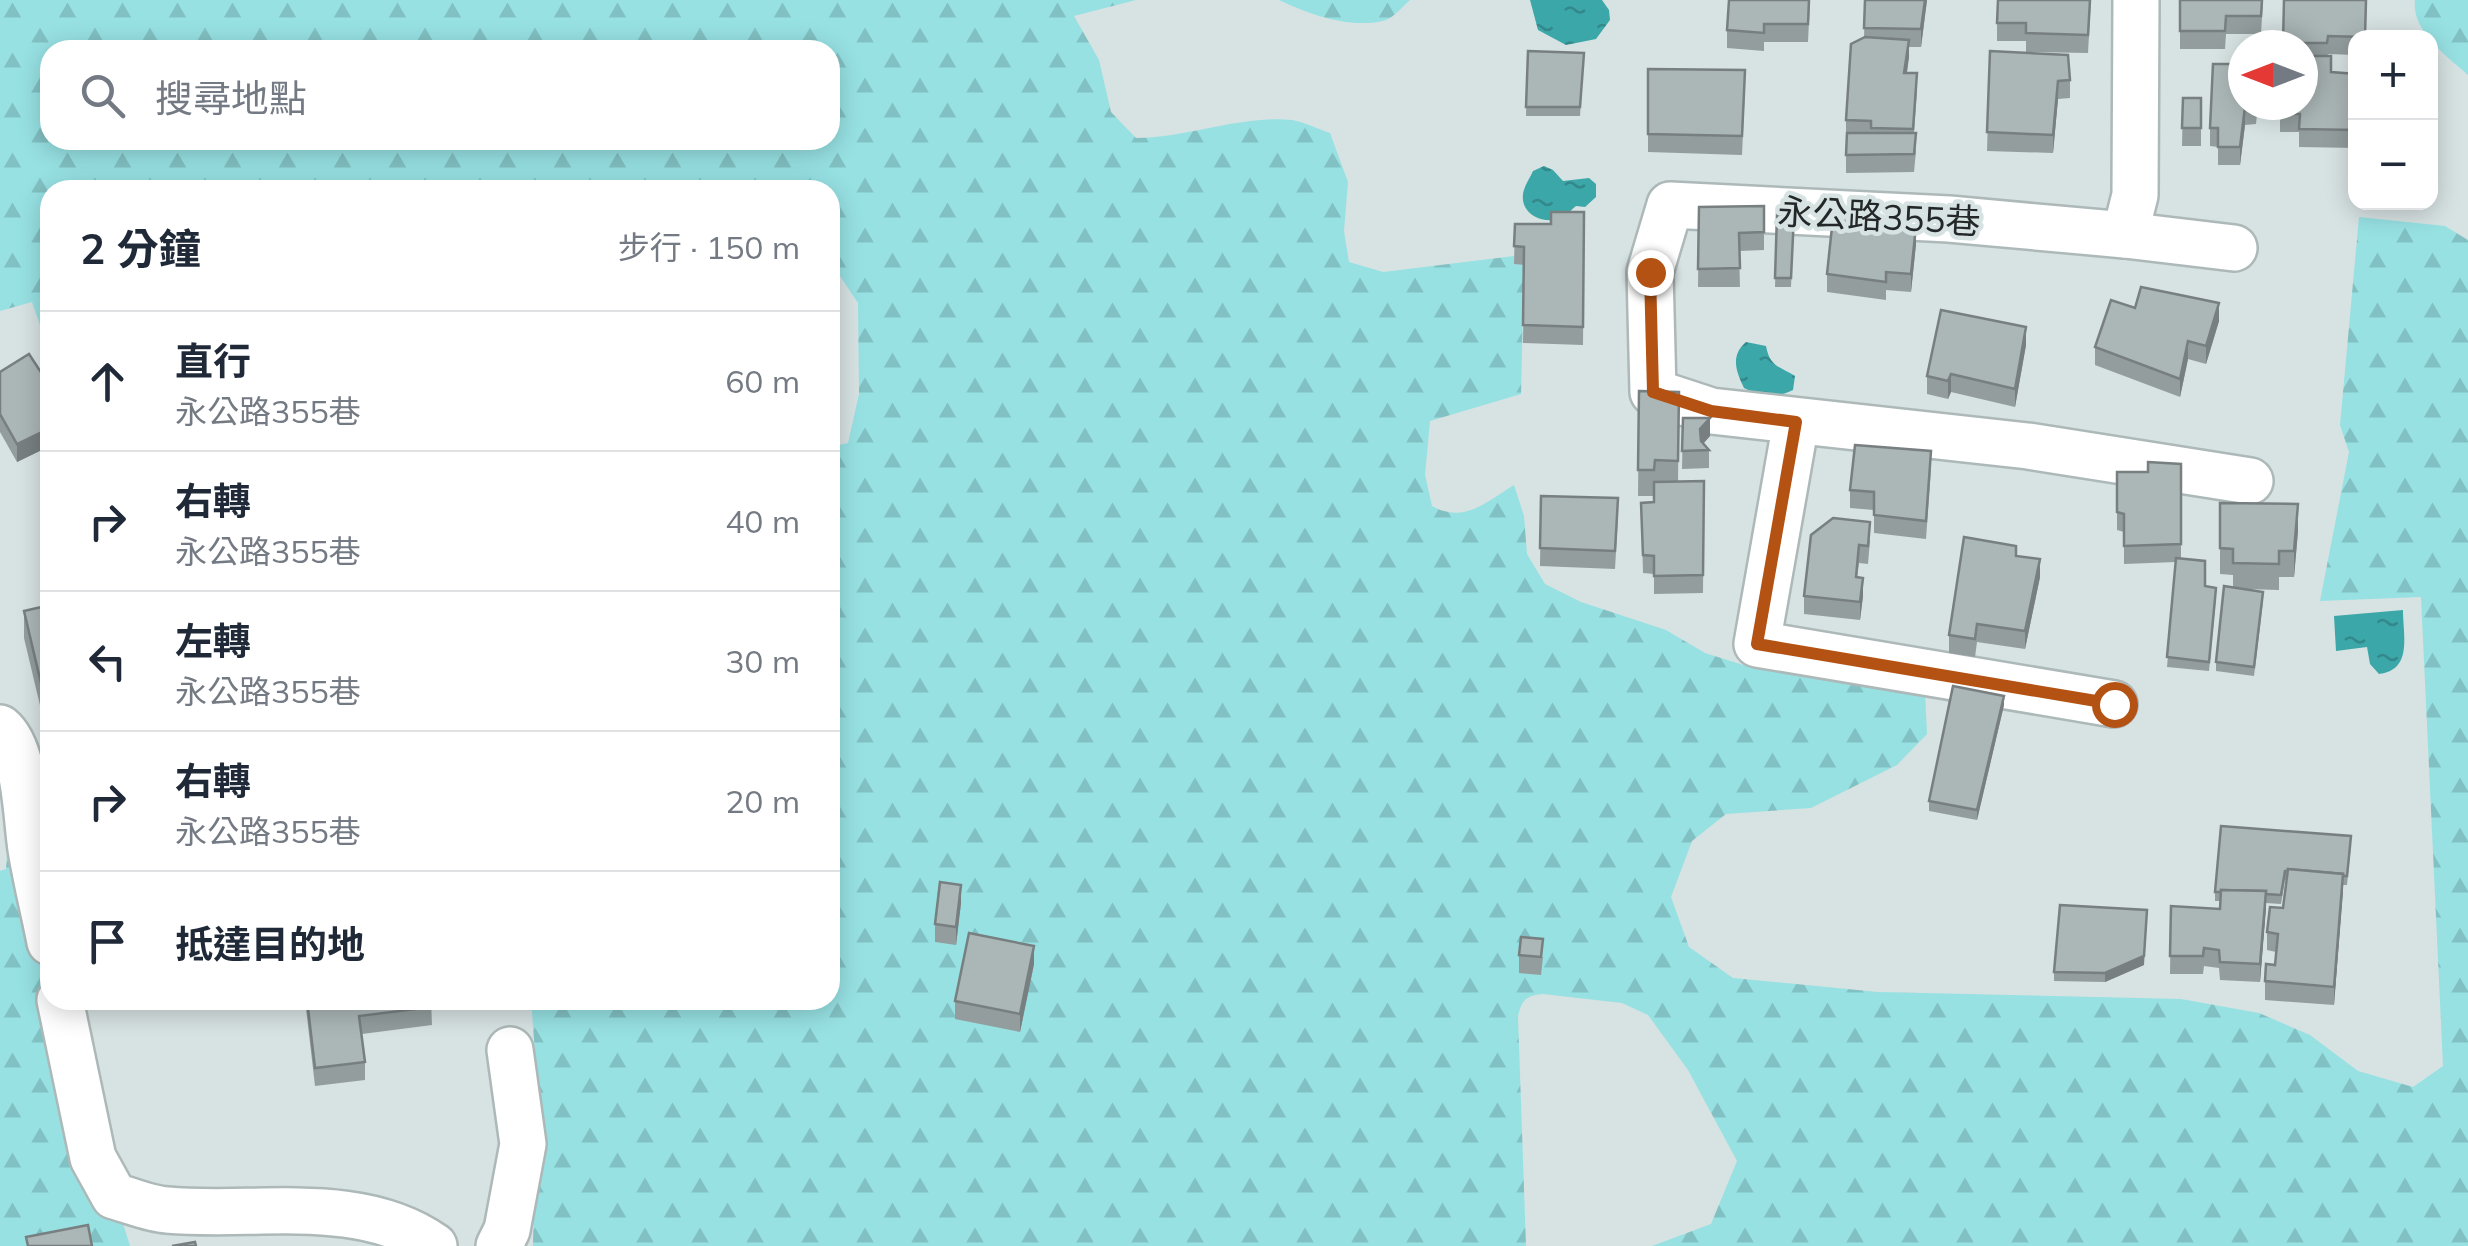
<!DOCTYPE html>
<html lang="zh-TW">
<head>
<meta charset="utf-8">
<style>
  body { margin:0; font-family:Mulish,"Noto Sans TC",sans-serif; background:#f6f6f7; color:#1f2937 }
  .controls { position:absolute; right:30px; top:30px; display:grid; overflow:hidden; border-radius:20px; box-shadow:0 5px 25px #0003 }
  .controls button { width:90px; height:90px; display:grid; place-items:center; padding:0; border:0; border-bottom:2px solid #e0e1e3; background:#fff; color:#1f2937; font:50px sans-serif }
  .compass { position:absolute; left:2228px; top:30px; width:90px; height:90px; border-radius:50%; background:#fff; box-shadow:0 5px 25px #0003; rotate:270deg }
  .stop { position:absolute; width:30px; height:30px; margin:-22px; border:8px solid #b35212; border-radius:50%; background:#fff }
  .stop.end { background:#b35212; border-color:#fff; box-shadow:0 2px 10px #0008 }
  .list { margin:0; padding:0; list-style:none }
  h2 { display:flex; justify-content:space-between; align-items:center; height:130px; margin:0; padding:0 40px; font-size:42px }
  h2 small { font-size:32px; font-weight:400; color:#747a83 }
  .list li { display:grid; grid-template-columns:65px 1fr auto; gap:30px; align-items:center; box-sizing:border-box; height:140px; padding:0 40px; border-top:2px solid #e0e1e3 }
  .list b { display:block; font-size:38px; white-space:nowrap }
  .list p { margin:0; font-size:32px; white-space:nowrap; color:#747a83 }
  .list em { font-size:32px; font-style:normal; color:#747a83 }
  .icon { flex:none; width:55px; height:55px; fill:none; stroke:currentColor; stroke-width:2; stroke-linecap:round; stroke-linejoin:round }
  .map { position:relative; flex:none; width:2468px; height:1246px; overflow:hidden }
  .search { position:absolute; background:#fff; box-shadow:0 5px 25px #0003; left:40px; top:40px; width:800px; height:110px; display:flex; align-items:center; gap:25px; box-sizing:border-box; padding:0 35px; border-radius:30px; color:#747a83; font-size:38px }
  .panel { position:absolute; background:#fff; box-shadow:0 5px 25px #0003; left:40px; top:180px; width:800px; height:830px; border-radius:30px }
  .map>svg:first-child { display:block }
  .forest { fill:url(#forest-firs); fill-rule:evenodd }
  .water { fill:url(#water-ripples) }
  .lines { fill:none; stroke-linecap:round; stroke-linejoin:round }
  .minor-casing { stroke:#adb8b8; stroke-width:50 }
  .minor { stroke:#fff; stroke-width:45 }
  .wall { fill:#939d9d }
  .shaded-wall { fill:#787f80 }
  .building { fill:#abb6b7; stroke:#787f80; stroke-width:2.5 }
  .route { stroke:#b35212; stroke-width:12 }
  .labels { text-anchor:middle; stroke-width:9; stroke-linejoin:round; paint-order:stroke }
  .street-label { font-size:35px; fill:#232727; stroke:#d7e2e2 }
</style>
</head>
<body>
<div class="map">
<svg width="2468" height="1246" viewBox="0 0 2468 1246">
  <defs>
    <pattern id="forest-firs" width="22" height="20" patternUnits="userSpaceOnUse" patternTransform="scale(2.5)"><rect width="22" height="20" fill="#97e1e3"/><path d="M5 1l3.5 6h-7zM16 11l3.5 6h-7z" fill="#82c1c3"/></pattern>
    <pattern id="water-ripples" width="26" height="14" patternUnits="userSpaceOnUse" patternTransform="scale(2.5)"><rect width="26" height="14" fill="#3ca7a9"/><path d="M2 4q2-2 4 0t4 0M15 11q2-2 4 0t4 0" fill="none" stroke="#32888a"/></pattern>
  </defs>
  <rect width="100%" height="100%" fill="#d7e2e2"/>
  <g class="forest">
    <path d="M0 0H1136L1074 16 1099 60 1111 112 1136 138C1188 138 1241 115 1292 120 1304 122 1318 129 1330 133L1348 182 1344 231 1349 262 1383 272 1514 256 1515 264 1524 265 1521 394 1430 421 1425 475 1432 506C1464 524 1486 502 1514 485L1524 516 1527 554 1545 584 1581 602 1666 630 1705 653 1753 668 1925 691 1927 734 1897 765 1811 808 1726 814 1692 841 1671 897 1689 947 1733 978 1878 992 2181 999 2259 1013 2310 1035 2358 1071 2413 1087 2443 1066 2421 597 2320 601 2349 452 2340 425 2359 217 2445 226 2468 240V1246H1652L1711 1224 1737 1161 1688 1070 1648 1015 1622 1003 1543 994C1527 995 1521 1000 1518 1017L1526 1246H533L536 1066 531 1000H830V447L848 443 859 394 858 303 830 261V190H50V354L32 302 0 311ZM50 50H830V140H50Z"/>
    <path d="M1279 0H1410C1403 6 1394 17 1386 20 1351 30 1309 14 1279 0Z"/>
    <path d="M2415 0H2468V75C2447 56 2411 31 2415 0Z"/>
    <polygon points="9,824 26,864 50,986 130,1246 0,1246 0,871 6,869"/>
  </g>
  <g class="water">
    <polygon points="1530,0 1602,0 1609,10 1610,20 1596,39 1566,45 1538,30"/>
    <path d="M1544 166 1553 170 1563 181 1589 178 1596 184V197L1585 207 1576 206C1572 209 1568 214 1564 217 1547 226 1520 216 1523 194 1524 186 1530 178 1533 171Z"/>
    <path d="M1746 342 1766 346C1770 367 1779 366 1795 376L1793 390C1775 399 1762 396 1744 388 1736 371 1730 356 1746 342Z"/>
    <path d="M2403 610C2403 636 2413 670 2379 674L2370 664 2367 647 2336 651 2334 616Z"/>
  </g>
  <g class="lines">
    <defs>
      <g id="minor">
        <polyline points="2136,0 2135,195 2125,235 1949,219 1670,205 1650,272 1653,392 1711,411 2028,446 2250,481"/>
        <polyline points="2125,235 2234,248"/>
        <polyline points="1796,422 1757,644 2114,704"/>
        <path d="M0 728C26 749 26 817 31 849 36 880 44 911 50 942"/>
        <path d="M60 1000 93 1158 114 1196C132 1201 150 1209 167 1210 254 1218 359 1193 434 1246"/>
        <polyline points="499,1246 507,1230 523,1144 510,1050"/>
      </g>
    </defs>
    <use href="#minor" class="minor-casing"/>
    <use href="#minor" class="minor"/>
  </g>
  <g class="wall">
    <polygon points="1810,0 1808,42 1764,42 1764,51 1727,48 1727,30"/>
    <polygon points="1865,0 1927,0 1921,47 1909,47 1907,73 1917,91 1914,133 1916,151 1914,172 1846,173 1846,120 1864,38"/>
    <polygon points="2091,0 2088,53 2026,52 2026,41 1997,41 1997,23"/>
    <polygon points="2180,0 2263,0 2261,34 2226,34 2225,49 2180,49"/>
    <polygon points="2284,0 2367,0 2365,38 2356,38 2356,55 2328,54 2327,56 2331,72 2356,74 2356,148 2299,147 2299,132 2280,132 2280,105 2303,105 2303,45 2283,45"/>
    <polygon points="1528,51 1584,53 1580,116 1526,116"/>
    <polygon points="1990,51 2070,80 2070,98 2058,99 2053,153 1987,151"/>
    <polygon points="1648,69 1745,88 1742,155 1648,152"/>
    <polygon points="2183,98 2201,98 2201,146 2182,146"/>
    <polygon points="2243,105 2258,105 2256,124 2245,125 2240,165 2218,165 2218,147 2210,146 2210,128"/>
    <polygon points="1764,206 1764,250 1739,251 1740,287 1698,287 1699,207"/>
    <polygon points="1584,212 1583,345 1523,343 1524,265 1514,264 1515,224 1551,224"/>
    <polygon points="1777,214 1794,215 1791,287 1775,287"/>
    <polygon points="1856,218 1916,244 1911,292 1886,290 1886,300 1827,292 1827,274"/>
    <polygon points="2135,308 2219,321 2206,364 2188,359 2180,397 2095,365 2095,347"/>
    <polygon points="2026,345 2015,407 1951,392 1948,399 1927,394 1927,376"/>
    <polygon points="0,372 50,386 50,446 17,462 0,432"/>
    <polygon points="1639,391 1679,392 1678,482 1704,481 1703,593 1654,594 1654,574 1643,573 1641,503 1654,502 1654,496 1638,496"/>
    <polygon points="1683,418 1710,436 1703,444 1709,450 1709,468 1682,469"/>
    <polygon points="2181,464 2181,559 2216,597 2209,671 2167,667 2176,562 2124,564 2124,532 2117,530 2117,472 2148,472"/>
    <polygon points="1931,469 1926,539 1874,533 1874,510 1850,508 1850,490"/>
    <polygon points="1541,496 1618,516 1615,569 1540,566"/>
    <polygon points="2220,503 2298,531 2294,577 2279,577 2279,590 2245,589 2263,601 2254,676 2216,671 2216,662 2233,588 2233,575 2220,574"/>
    <polygon points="1811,535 1870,540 1868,564 1859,563 1857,578 1863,596 1860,620 1804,614 1804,596"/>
    <polygon points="2016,556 2040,577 2025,649 1977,642 1975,657 1949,653 1949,635"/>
    <polygon points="50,605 48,739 24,638 24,611"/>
    <polygon points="2004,705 1977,820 1929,811 1929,801"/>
    <polygon points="2351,845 2347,885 2343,885 2334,1005 2265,1000 2265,981 2275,965 2276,952 2267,950 2267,932 2283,908 2287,880 2285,880 2281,904 2266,903 2260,982 2220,980 2219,968 2204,966 2203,974 2170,974 2171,906 2220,909 2220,901 2215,901 2215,892"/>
    <polygon points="961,903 956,945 935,942 935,924"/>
    <polygon points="1519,955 1543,957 1541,975 1519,973"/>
    <polygon points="1034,964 1020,1032 955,1019 955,1001"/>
    <polygon points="2144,965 2105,982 2054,981 2054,972"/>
    <polygon points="305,1000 431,1000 432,1025 362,1034 365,1062 365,1080 315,1086"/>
  </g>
  <g class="shaded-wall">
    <polygon points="1925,0 1927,0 1921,47 1921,29"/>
    <polygon points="1909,40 1909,58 1904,91 1904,73"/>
    <polygon points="2058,81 2058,99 2053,153 2053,135"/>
    <polygon points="2245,107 2245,125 2240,165 2240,147"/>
    <polygon points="1916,226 1916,244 1911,292 1911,274"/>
    <polygon points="2219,303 2219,321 2206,364 2206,346"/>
    <polygon points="2026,327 2026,345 2015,407 2015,389"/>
    <polygon points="2188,341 2188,359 2180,397 2180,379"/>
    <polygon points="1951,374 1951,392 1948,399 1948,381"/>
    <polygon points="1710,418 1710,436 1700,447 1700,429"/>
    <polygon points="50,428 50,446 17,462 17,444"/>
    <polygon points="2298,504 2298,531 2294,577 2294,551"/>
    <polygon points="2040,559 2040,577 2025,649 2025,631"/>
    <polygon points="1863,578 1863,596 1860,620 1860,602"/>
    <polygon points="2004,696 2004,705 1977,820 1977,810"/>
    <polygon points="50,712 50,738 48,739 48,713"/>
    <polygon points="2343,874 2343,892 2334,1005 2334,987"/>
    <polygon points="961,885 961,903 956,945 956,927"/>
    <polygon points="2266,891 2266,909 2260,982 2260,964"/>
    <polygon points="2147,919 2144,965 2105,982 2105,973"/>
    <polygon points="1034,946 1034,964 1020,1032 1020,1014"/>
  </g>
  <g class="building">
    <polygon points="1729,0 1809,0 1808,24 1764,24 1764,33 1727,30"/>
    <polygon points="1865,0 1925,0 1921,29 1864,28"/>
    <polygon points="1998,0 2090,0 2088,35 2026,33 2026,23 1997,23"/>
    <polygon points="2180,0 2262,0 2261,16 2226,16 2225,31 2180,31"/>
    <polygon points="2284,0 2366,0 2365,37 2328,36 2327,43 2283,43"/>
    <polygon points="1865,37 1909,40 1904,73 1917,73 1913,129 1871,128 1871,121 1846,120 1851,44"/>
    <polygon points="1528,51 1584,53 1580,107 1526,107"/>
    <polygon points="1990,51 2068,55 2070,80 2058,81 2053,135 1987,132"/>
    <polygon points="2303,56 2331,56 2331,72 2356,74 2356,130 2299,129 2300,114 2280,114 2280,105 2303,105"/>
    <polygon points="2213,64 2243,64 2243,105 2256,105 2256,106 2245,107 2240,147 2218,147 2218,128 2210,128"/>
    <polygon points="1648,69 1745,70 1742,136 1648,134"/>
    <polygon points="2183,98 2201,98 2201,128 2182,128"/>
    <polygon points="1847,133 1916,133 1914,154 1846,155"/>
    <polygon points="1764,206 1764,232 1739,233 1740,268 1698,269 1699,207"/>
    <polygon points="1834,208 1856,210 1856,218 1916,226 1911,274 1886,272 1886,282 1827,274"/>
    <polygon points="1551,212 1584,212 1583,327 1523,325 1524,247 1514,246 1515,224 1551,224"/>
    <polygon points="1777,214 1794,215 1791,278 1775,278"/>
    <polygon points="2141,287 2219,303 2206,346 2188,341 2180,379 2095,347 2111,300 2135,308"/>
    <polygon points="1941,310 2026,327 2015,389 1951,374 1948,381 1927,376"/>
    <polygon points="29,354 50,386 50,428 17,444 0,414 0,372"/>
    <polygon points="1639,391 1679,392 1678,461 1655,460 1654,470 1638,470"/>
    <polygon points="1683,418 1710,418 1700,429 1701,441 1709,450 1682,451"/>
    <polygon points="1855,445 1931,451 1926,521 1874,515 1874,492 1850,490"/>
    <polygon points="2148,462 2181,464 2181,544 2124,546 2124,514 2117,512 2117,472 2148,472"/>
    <polygon points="1704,481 1703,575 1654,576 1654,556 1643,555 1641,503 1654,502 1654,482"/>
    <polygon points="1541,496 1618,498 1615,551 1540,548"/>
    <polygon points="2220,503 2298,504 2294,551 2279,551 2279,564 2233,563 2233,549 2220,548"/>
    <polygon points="1833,518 1870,522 1868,546 1859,545 1856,577 1863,578 1860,602 1804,596 1811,535"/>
    <polygon points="1964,537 2016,546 2016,556 2040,559 2025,631 1977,624 1975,639 1949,635"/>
    <polygon points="2176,558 2205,561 2205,586 2216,588 2209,662 2167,657"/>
    <polygon points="2224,586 2263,592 2254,667 2216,662"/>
    <polygon points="50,605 50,712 48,713 24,611"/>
    <polygon points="1953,686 2004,696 1977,810 1929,801"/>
    <polygon points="2221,826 2351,836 2347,876 2343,876 2343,874 2288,869 2288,871 2285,871 2281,895 2266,894 2266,891 2221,890 2221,892 2215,892"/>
    <polygon points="2288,869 2343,874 2334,987 2265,981 2266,964 2275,965 2278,934 2267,932 2270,907 2283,908"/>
    <polygon points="940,882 961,885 956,927 935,924"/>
    <polygon points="2221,890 2266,891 2260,964 2220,962 2219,950 2204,948 2203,956 2170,956 2171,906 2220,909"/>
    <polygon points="2060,905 2147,910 2144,956 2105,973 2054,972"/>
    <polygon points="969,933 1034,946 1020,1014 955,1001"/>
    <polygon points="1521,937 1543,939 1541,957 1519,955"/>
    <polygon points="307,1000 431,1000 432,1007 359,1016 365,1062 315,1068"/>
    <polygon points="88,1225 92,1246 28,1246 26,1237"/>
    <polygon points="195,1242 196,1246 172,1246"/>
  </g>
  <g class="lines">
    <polyline class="route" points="1650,272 1653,392 1711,411 1796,422 1757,644 2114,704"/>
  </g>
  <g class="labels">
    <g class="street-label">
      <text transform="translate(1879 217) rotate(3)" y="12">永公路355巷</text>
    </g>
  </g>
</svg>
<div class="controls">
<button>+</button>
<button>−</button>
</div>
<svg class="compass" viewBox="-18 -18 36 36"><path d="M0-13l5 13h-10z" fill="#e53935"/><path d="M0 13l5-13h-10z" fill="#747a83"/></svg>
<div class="stop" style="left:2114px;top:704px"></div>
<div class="stop end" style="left:1650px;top:272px"></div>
<div class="search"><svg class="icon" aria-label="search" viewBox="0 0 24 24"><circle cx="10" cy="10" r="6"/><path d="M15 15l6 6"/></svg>搜尋地點</div>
<section class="panel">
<h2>2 分鐘<small>步行 · 150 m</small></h2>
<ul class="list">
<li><svg class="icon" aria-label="ahead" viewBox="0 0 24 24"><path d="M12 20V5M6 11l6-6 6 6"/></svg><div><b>直行</b><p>永公路355巷</p></div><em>60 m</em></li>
<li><svg class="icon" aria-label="right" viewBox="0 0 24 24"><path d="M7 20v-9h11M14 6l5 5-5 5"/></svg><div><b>右轉</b><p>永公路355巷</p></div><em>40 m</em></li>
<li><svg class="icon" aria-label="left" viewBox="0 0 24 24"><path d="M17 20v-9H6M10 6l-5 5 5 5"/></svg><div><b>左轉</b><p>永公路355巷</p></div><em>30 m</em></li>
<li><svg class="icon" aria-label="right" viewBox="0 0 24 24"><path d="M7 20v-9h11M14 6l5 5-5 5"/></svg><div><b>右轉</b><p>永公路355巷</p></div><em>20 m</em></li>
<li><svg class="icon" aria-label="arrive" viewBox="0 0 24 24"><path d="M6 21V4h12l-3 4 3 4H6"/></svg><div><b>抵達目的地</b></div></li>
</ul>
</section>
</div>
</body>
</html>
